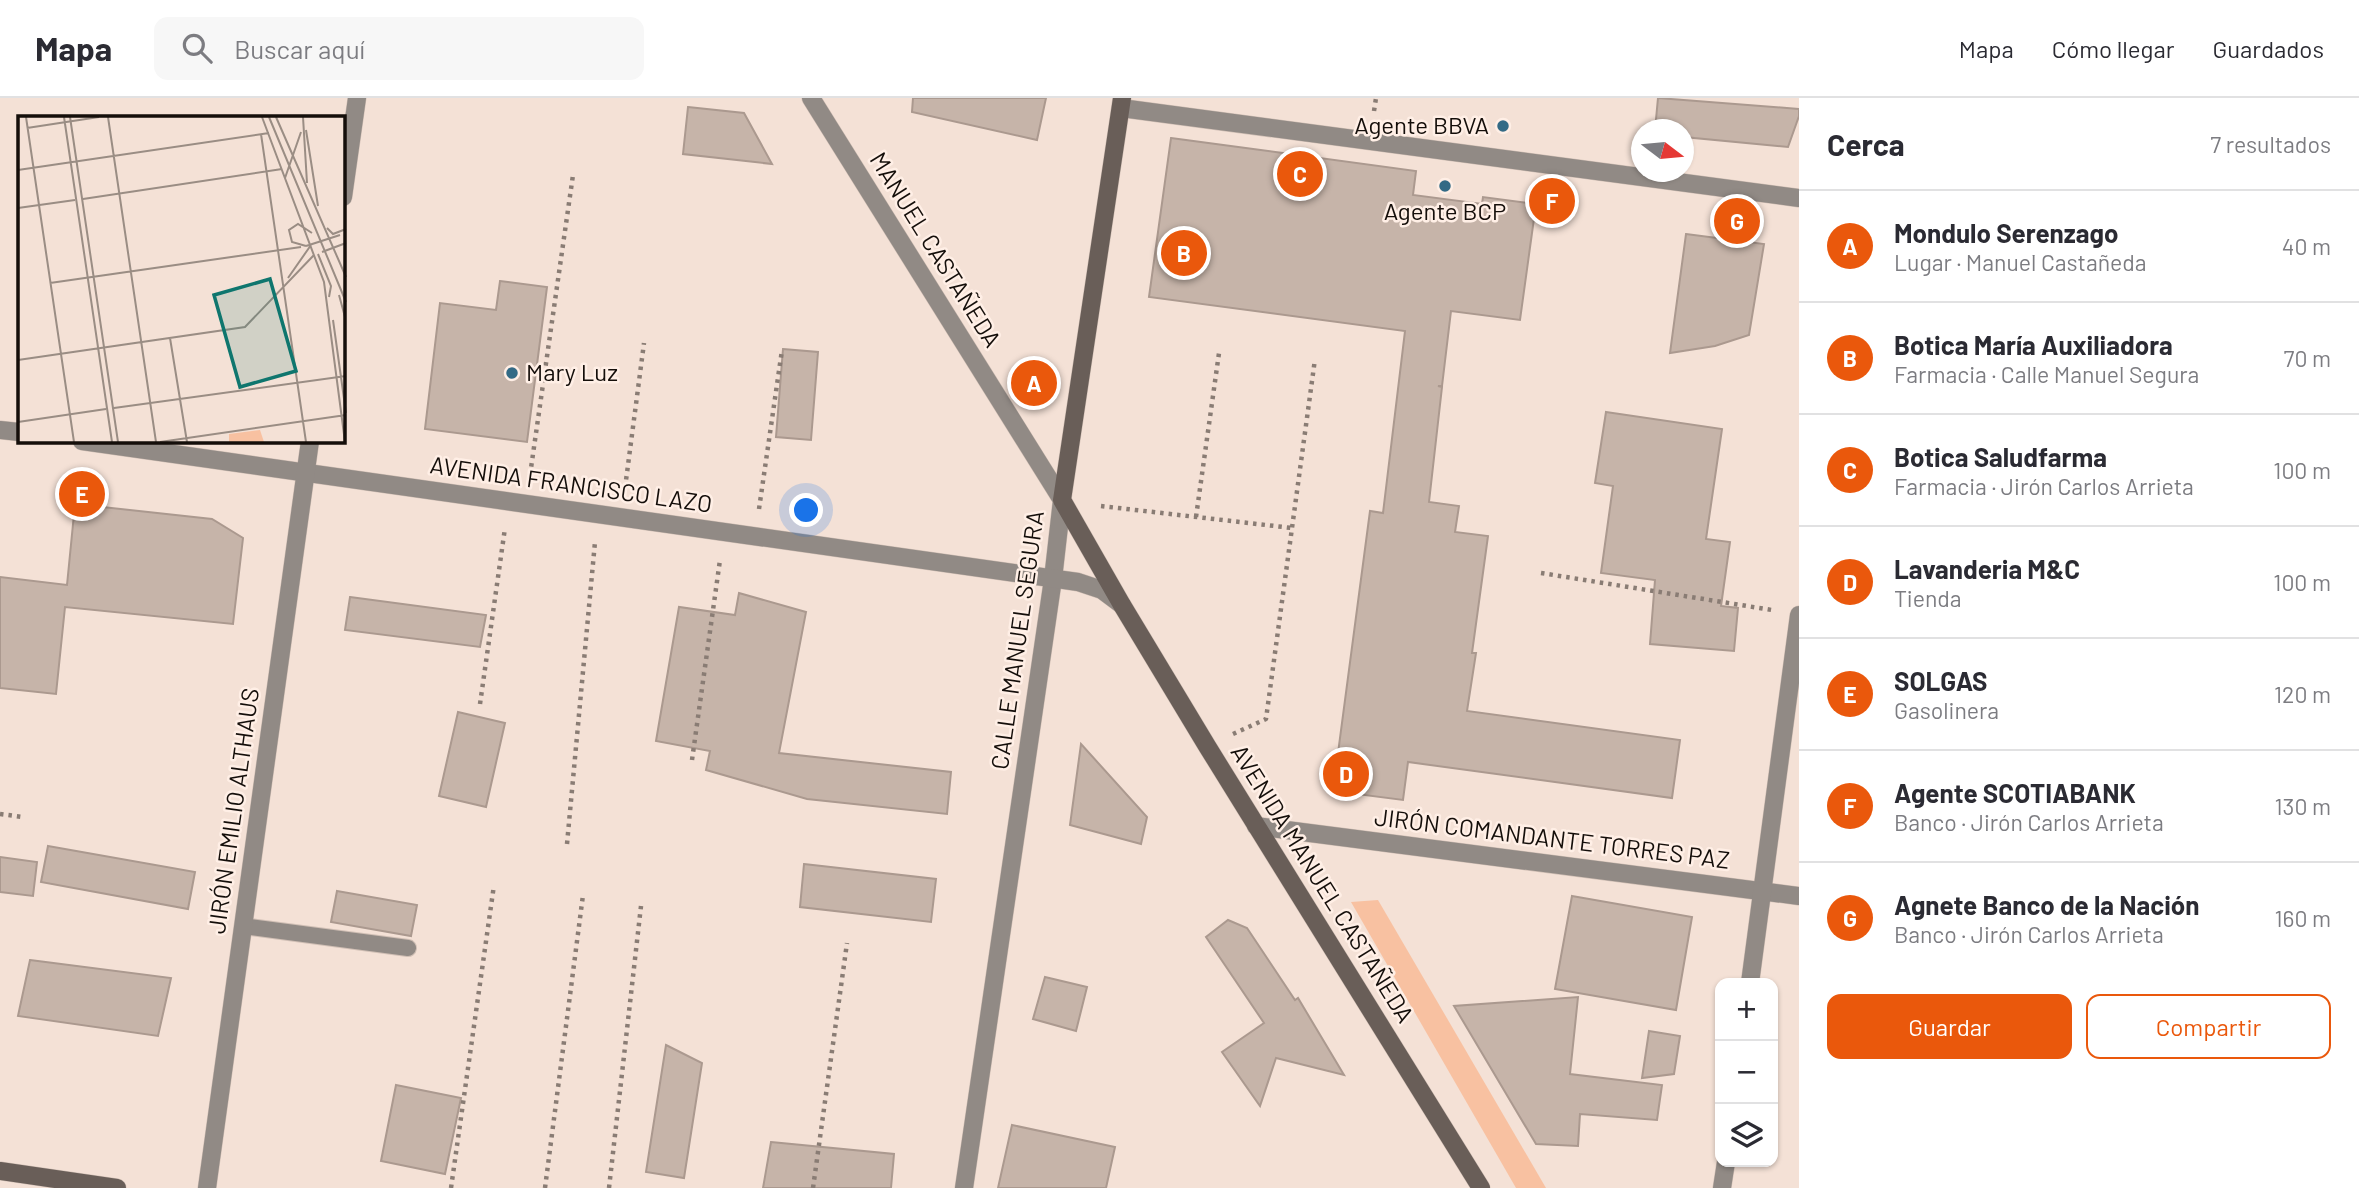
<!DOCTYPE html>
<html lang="es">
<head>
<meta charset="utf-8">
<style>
  body { margin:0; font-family:Barlow,sans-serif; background:#f7f7f7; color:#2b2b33 }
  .controls { position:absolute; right:21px; bottom:21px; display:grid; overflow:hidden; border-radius:14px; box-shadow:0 2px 5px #0004 }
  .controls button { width:63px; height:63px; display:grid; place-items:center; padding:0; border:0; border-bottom:2px solid #e1e1e2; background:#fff; color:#2b2b33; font:35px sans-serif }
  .compass { position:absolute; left:1631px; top:21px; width:63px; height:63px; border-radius:50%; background:#fff; box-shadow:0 2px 5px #0004; rotate:106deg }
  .you { position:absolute; left:807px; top:413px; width:24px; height:24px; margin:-18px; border:5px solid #fff; border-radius:50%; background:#1a73e8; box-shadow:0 0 0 10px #1a73e833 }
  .badge { display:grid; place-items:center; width:46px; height:46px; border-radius:50%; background:#ea580c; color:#fff; font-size:23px; font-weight:700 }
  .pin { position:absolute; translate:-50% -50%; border:4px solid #fff; box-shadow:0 2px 7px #0006 }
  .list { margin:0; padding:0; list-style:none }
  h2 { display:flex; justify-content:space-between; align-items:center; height:91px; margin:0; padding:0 28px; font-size:30px }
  h2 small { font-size:23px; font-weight:400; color:#7c7c81 }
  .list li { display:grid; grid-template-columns:46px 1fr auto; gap:21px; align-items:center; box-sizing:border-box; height:112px; padding:0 28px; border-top:2px solid #e1e1e2 }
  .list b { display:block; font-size:26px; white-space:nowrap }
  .list p { margin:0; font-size:23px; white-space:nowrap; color:#7c7c81 }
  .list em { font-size:23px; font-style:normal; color:#7c7c81 }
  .actions { display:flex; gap:14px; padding:21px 28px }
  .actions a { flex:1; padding:16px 0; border:2px solid #ea580c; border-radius:14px; text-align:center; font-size:24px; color:#ea580c }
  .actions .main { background:#ea580c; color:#fff }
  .icon { flex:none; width:38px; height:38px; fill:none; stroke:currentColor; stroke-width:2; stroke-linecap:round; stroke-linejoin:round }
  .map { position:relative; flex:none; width:1799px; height:1090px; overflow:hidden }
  header { display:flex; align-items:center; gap:42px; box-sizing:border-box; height:98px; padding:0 35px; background:#fff; border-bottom:2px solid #e1e1e2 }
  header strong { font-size:33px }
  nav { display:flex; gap:38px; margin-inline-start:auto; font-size:24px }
  .search { width:490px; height:63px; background:#f7f7f7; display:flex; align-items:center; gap:18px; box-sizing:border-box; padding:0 24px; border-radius:14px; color:#7c7c81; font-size:26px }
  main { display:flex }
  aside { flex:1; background:#fff }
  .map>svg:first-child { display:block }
  .grass { fill:#f8c1a1 }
  .building { fill:#c6b4a9; stroke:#ab998f; stroke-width:2 }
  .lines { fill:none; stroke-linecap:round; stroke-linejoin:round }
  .lane-casing { stroke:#d0bfb5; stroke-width:18 }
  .street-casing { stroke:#d0bfb5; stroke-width:19 }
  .secondary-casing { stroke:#d0bfb5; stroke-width:19 }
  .path { stroke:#897c74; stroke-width:4.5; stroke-dasharray:3.5 5; stroke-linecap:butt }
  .lane { stroke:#918a85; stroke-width:16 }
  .street { stroke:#918a85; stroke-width:18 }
  .secondary { stroke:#695e58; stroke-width:18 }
  .poi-dot { fill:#336a85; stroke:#ffefe6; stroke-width:2.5 }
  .labels { text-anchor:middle; stroke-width:5; stroke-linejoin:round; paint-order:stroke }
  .poi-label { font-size:24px; fill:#140e0a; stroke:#ffefe6; text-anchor:end }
  .street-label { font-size:24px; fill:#140e0a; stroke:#ffefe6 }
  .inset-road { fill:none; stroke:#9a8d84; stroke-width:2 }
  .view { fill:#0f766e; fill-opacity:0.15; stroke:#0f766e; stroke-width:3.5 }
  .inset-edge { fill:none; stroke:#140e0a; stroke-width:3.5 }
</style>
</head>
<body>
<header>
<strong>Mapa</strong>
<div class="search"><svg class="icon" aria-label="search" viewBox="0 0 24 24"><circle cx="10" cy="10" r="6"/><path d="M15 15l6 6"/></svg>Buscar aquí</div>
<nav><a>Mapa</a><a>Cómo llegar</a><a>Guardados</a></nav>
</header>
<main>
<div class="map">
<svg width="1799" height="1090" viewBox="0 0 1799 1090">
  <rect width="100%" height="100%" fill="#f4e1d6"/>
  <polygon class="grass" points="1378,802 1546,1090 1516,1090 1351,804"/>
  <g class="building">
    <polygon points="913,0 1046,0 1037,42 912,14"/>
    <polygon points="1658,0 1799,11 1799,18 1788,49 1684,39 1684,32 1655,32"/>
    <polygon points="688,9 744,15 772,66 683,56"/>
    <polygon points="1171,40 1416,73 1413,97 1482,106 1483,99 1536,106 1520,222 1451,213 1442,288 1438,288 1442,289 1429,404 1459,408 1455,434 1488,438 1472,555 1476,555 1467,613 1680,642 1672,700 1408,664 1403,702 1333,693 1370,413 1383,415 1405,233 1149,199"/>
    <polygon points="1686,136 1764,146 1749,237 1715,248 1670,255"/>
    <polygon points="500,183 547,189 527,344 425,331 440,205 496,212"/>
    <polygon points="783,251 818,254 811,342 776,339"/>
    <polygon points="1606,314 1722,331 1706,441 1730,444 1721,508 1738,510 1734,553 1650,546 1655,482 1601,475 1613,388 1595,385"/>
    <polygon points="75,406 212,421 243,440 233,526 65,509 56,596 0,590 0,479 67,487"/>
    <polygon points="739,495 806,514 779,655 951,674 947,716 807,701 706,672 710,653 656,643 679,509 735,517"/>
    <polygon points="350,499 486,517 480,549 345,532"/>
    <polygon points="458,614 505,625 486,709 439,698"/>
    <polygon points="1081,646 1147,719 1141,746 1070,727"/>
    <polygon points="48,748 195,774 188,811 41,784"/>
    <polygon points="0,759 37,764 33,798 0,794"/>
    <polygon points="804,766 936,781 931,824 800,809"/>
    <polygon points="337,793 417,807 411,838 331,824"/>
    <polygon points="1572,798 1692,819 1676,912 1555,891"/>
    <polygon points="1228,822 1247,830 1295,902 1298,900 1344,977 1276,960 1260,1008 1222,954 1264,925 1206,839"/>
    <polygon points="30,862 171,880 158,938 18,918"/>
    <polygon points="1045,879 1087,889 1076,933 1033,921"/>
    <polygon points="1578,899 1570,976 1662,987 1657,1022 1580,1016 1578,1048 1536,1046 1454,908"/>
    <polygon points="1649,933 1680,938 1674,976 1642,980"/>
    <polygon points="666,947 702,965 684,1080 646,1074"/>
    <polygon points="396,987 461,1000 445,1076 381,1063"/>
    <polygon points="1012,1027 1115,1049 1106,1090 998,1090"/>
    <polygon points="771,1044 894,1056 891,1090 763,1090"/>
  </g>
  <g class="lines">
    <defs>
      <polyline id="lane" points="243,828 408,850"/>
      <g id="street">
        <polyline points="811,0 1062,402 1053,481 964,1090"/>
        <polyline points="1121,10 1799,100"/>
        <polyline points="343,99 357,0"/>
        <polyline points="0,332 19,334"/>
        <polyline points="82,343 1078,484 1102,492 1122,507"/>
        <polyline points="1256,728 1799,798"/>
        <polyline points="1750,885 1799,517"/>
        <polyline points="207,1090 310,343"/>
        <polyline points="1722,1090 1726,1064"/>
      </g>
      <g id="secondary">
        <polyline points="1122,0 1062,402 1122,507 1207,648 1481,1090"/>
        <polyline points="0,1073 117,1090"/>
      </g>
    </defs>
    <use href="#lane" class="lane-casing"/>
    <use href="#street" class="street-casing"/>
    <use href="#secondary" class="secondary-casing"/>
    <g class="path">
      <polyline points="1374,13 1376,0"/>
      <polyline points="530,377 573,77"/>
      <polyline points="625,390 644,245"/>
      <polyline points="1101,408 1292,430"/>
      <polyline points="759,411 782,252"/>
      <polyline points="1196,419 1219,255"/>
      <polyline points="1541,475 1772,512"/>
      <polyline points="480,606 505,430"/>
      <polyline points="1233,636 1266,621 1315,261"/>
      <polyline points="692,662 720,462"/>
      <polyline points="0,716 23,719"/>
      <polyline points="567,746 595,444"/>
      <polyline points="451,1090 494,787"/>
      <polyline points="545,1090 583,797"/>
      <polyline points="609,1090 641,808"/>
      <polyline points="813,1090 847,845"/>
    </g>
    <use href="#lane" class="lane"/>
    <use href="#street" class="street"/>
    <use href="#secondary" class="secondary"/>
  </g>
  <g class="poi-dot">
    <circle cx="1503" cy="28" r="7"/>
    <circle cx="1445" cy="88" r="7"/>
    <circle cx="512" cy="275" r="7"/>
  </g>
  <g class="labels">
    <g class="poi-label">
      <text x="1489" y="36">Agente BBVA</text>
      <text x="1445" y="122" text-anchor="middle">Agente BCP</text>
      <text x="526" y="283" text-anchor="start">Mary Luz</text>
    </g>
    <g class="street-label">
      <text transform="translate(935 152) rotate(58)" y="8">MANUEL CASTAÑEDA</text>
      <text transform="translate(571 387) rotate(8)" y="8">AVENIDA FRANCISCO LAZO</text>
      <text transform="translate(1018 542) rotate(-82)" y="8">CALLE MANUEL SEGURA</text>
      <text transform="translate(234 713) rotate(-82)" y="8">JIRÓN EMILIO ALTHAUS</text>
      <text transform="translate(1552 741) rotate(7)" y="8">JIRÓN COMANDANTE TORRES PAZ</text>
      <text transform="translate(1322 786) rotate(58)" y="8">AVENIDA MANUEL CASTAÑEDA</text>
    </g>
  </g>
  <g transform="translate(18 18)">
    <rect width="327" height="327" fill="#f4e1d6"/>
    <path d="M242 314 246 326H211V318Z" fill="#f8c1a1"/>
    <path class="inset-road" d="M8 1 56 326M46 1 94 326M52 1 100 326M90 1 138 326M244 1 306 166 327 326M251 1 328 186M258 1 328 161M285 1 289 67M9 12 81 1M288 14 300 90M243 18 288 326M0 54 251 17M267 62 283 16M65 83 264 53M0 92 57 84M309 112 315 118 328 113M288 130 322 119M288 130 274 126 271 114 280 108 294 117M304 136 328 127M300 138 313 170 311 181M270 162 293 129M32 167 283 131M321 179 327 201M315 204 328 297M152 222 169 326M0 244 227 211 296 139M96 292 328 260M0 306 88 293M142 326 328 299"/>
    <path class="view" d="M252 163 278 255 222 271 196 179Z"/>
    <rect width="327" height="327" class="inset-edge"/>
  </g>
</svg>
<div class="controls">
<button>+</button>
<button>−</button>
<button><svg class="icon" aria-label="layers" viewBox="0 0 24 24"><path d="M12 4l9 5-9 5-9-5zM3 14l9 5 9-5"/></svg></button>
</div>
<svg class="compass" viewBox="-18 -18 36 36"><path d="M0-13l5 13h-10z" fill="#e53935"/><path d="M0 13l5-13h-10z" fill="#7c7c81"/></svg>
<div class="you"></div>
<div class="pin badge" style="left:1034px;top:285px">A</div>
<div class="pin badge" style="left:1184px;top:155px">B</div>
<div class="pin badge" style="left:1300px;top:76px">C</div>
<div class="pin badge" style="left:1346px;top:676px">D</div>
<div class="pin badge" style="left:82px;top:396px">E</div>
<div class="pin badge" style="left:1552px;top:103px">F</div>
<div class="pin badge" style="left:1737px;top:123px">G</div>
</div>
<aside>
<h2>Cerca<small>7 resultados</small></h2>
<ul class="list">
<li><span class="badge">A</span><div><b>Mondulo Serenzago</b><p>Lugar · Manuel Castañeda</p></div><em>40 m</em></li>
<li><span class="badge">B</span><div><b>Botica María Auxiliadora</b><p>Farmacia · Calle Manuel Segura</p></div><em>70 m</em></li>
<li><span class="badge">C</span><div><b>Botica Saludfarma</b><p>Farmacia · Jirón Carlos Arrieta</p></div><em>100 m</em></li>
<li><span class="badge">D</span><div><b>Lavanderia M&amp;C</b><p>Tienda</p></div><em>100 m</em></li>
<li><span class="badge">E</span><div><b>SOLGAS</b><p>Gasolinera</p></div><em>120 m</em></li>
<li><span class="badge">F</span><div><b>Agente SCOTIABANK</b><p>Banco · Jirón Carlos Arrieta</p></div><em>130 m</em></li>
<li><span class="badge">G</span><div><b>Agnete Banco de la Nación</b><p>Banco · Jirón Carlos Arrieta</p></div><em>160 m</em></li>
</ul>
<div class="actions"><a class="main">Guardar</a><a>Compartir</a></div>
</aside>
</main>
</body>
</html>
